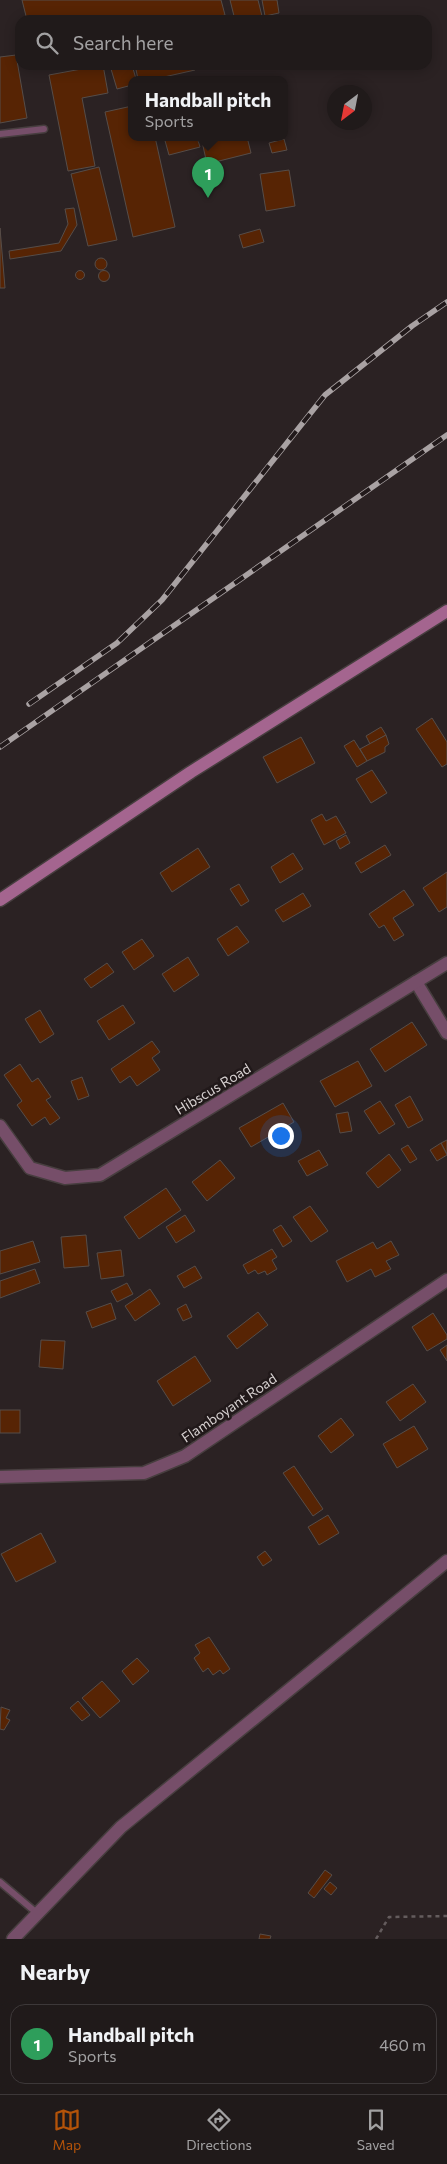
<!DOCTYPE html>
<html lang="en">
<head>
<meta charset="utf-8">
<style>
  body { margin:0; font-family:Commissioner,sans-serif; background:#282323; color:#f1f3f6 }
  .compass { position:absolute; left:327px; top:85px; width:45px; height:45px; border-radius:50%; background:#201a1a; box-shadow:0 2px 12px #0003; rotate:212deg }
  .you { position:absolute; left:280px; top:1135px; width:18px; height:18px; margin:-12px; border:4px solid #fff; border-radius:50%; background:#1a73e8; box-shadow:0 0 0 8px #1a73e833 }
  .badge { display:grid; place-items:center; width:32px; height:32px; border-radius:50%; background:#b45309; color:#fff; font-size:16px; font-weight:700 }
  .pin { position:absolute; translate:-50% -41px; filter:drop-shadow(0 1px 2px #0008) }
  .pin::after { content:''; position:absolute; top:26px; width:18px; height:15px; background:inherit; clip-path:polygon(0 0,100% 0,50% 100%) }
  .popup { position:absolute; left:128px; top:76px; width:160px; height:65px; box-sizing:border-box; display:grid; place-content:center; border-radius:10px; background:#201a1a; filter:drop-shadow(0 1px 4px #0005); font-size:16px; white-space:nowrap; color:#a2a1a2 }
  .popup b { font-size:19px; color:#f1f3f6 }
  .popup::after { content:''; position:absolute; left:50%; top:100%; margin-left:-10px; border:10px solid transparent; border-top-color:#201a1a }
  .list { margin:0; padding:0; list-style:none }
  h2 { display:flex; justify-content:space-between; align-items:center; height:65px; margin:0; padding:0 20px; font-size:21px }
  h2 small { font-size:16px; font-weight:400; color:#a2a1a2 }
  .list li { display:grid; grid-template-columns:32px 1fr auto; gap:15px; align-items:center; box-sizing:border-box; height:80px; margin:0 10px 10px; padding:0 10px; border:1px solid #3d3839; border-radius:15px }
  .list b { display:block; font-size:19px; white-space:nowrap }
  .list p { margin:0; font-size:16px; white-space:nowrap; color:#a2a1a2 }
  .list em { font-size:16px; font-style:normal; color:#a2a1a2 }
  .icon { flex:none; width:28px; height:28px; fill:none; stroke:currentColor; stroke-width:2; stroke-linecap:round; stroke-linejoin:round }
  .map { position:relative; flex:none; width:447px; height:1939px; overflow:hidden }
  .search { position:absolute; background:#201a1a; box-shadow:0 2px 12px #0003; left:15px; right:15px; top:15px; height:55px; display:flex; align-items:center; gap:12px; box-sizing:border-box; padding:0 18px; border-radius:15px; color:#a2a1a2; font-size:19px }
  .sheet { height:155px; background:#201a1a }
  nav { display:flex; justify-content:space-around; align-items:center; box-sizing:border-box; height:70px; border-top:1px solid #3d3839; background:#201a1a; font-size:14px; color:#a2a1a2 }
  nav a { display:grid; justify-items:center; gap:2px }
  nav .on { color:#b45309 }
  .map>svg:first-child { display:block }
  .building { fill:#572404; stroke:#564d49 }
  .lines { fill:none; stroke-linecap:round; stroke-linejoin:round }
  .lane-casing { stroke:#473e3f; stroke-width:9 }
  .street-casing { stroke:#473e3f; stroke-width:15 }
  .secondary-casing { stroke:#473e3f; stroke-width:15 }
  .path { stroke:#645c5d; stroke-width:2.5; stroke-dasharray:4 4; stroke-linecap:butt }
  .lane { stroke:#764e69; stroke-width:6 }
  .street { stroke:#764e69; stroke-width:12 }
  .secondary { stroke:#a4658f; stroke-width:12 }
  .rail-casing { stroke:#a9a2a3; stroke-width:5.5 }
  .rail { stroke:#21191a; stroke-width:4; stroke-dasharray:11; stroke-linecap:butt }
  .labels { text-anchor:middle; stroke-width:5; stroke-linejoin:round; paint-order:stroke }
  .street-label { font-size:14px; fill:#d7d1d1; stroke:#21191a }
</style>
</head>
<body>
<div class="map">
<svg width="447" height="1939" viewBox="0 0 447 1939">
  <rect width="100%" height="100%" fill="#2b2223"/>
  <g class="building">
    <polygon points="22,0 221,0 225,15 203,20 27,20"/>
    <polygon points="230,0 258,0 263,20 235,20"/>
    <polygon points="262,0 277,0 279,13 265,16"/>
    <polygon points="16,55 27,118 0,123 0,57"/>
    <polygon points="103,65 108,93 82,98 95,166 68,171 49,75"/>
    <polygon points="123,65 132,65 136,79 132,79 132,85 117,89 111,69"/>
    <polygon points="135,65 194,65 195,70 155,79 138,79"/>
    <polygon points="132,106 132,137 155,137 175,227 133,237 105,112"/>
    <polygon points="164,137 197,137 200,147 169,155"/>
    <polygon points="201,137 247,137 251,153 207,164"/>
    <polygon points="284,139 287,150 272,153 269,143"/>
    <polygon points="99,167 117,240 88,246 71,174"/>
    <polygon points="289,170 295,206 266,211 260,174"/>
    <polygon points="74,208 77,225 61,251 10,259 9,251 59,243 68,224 65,209"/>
    <polygon points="0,228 5,288 0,288"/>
    <polygon points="260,229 264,242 243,248 239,235"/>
    <circle cx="101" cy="264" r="6"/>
    <circle cx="104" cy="276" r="5.5"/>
    <circle cx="80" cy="275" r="4.5"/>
    <polygon points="432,718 447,742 447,764 442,767 416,729"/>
    <polygon points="381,727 386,735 370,744 366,736"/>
    <polygon points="386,735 389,744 385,747 385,752 367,761 360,749"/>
    <polygon points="301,737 315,763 277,783 263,757"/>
    <polygon points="354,740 367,761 357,767 344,746"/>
    <polygon points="372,770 387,793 371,803 356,779"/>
    <polygon points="322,814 326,821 336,816 346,833 324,845 311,820"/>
    <polygon points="346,835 350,843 340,849 336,841"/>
    <polygon points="385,845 391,855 361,873 355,863"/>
    <polygon points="198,848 210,867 172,892 160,873"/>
    <polygon points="293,853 303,869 280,883 271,867"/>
    <polygon points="447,872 447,907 439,912 423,888"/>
    <polygon points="239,884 249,901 241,906 230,889"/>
    <polygon points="404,890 414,905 393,918 404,935 394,941 384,925 379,928 369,914"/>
    <polygon points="303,893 311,906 283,922 275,910"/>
    <polygon points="237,926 249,942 228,956 217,939"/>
    <polygon points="142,939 154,956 134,970 122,952"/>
    <polygon points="188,957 199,975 174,992 162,974"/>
    <polygon points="107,963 114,972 91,988 84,979"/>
    <polygon points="123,1005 135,1023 109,1040 97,1021"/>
    <polygon points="40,1010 54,1034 40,1043 25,1019"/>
    <polygon points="412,1022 427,1045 385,1072 370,1049"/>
    <polygon points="152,1041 160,1052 152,1058 160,1070 137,1086 130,1076 120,1083 111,1069"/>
    <polygon points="358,1061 372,1086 335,1107 320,1081"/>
    <polygon points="20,1064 32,1082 38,1078 51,1097 46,1100 60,1118 50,1125 45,1117 32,1126 17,1105 22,1101 4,1075"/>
    <polygon points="82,1077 89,1096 78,1100 71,1081"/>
    <polygon points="410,1096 423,1120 408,1128 395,1105"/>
    <polygon points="380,1101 395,1124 379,1134 364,1111"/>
    <polygon points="283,1103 294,1122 251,1147 239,1128"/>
    <polygon points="348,1112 352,1131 340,1133 336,1114"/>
    <polygon points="447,1140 447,1154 441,1143"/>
    <polygon points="441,1143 447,1155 437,1161 430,1150"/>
    <polygon points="408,1145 417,1159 410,1163 401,1149"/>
    <polygon points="319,1150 328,1165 307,1176 298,1161"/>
    <polygon points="389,1154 401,1170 378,1188 366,1173"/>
    <polygon points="220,1160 235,1178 207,1201 192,1182"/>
    <polygon points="166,1188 181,1210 139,1239 124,1217"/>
    <polygon points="310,1206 328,1231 311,1242 293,1217"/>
    <polygon points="185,1215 195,1231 176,1243 166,1227"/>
    <polygon points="281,1225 292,1241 283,1247 273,1230"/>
    <polygon points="86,1235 89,1266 64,1268 61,1237"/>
    <polygon points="33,1241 40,1262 0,1274 0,1251"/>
    <polygon points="391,1241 399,1255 386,1261 391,1269 375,1277 371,1269 347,1282 336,1261 373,1242 377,1249"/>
    <polygon points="272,1249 277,1257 272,1260 277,1269 267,1275 265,1271 258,1274 255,1270 248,1274 243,1265"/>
    <polygon points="121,1250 124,1276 101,1279 97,1253"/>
    <polygon points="195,1266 202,1278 184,1288 177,1276"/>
    <polygon points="35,1269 40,1283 0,1298 0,1281"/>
    <polygon points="127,1283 133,1294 117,1302 111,1291"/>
    <polygon points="150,1289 160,1304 135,1321 125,1306"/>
    <polygon points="111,1303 116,1319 92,1328 86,1312"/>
    <polygon points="186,1304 192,1317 183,1321 177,1309"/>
    <polygon points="258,1312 268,1325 237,1349 227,1336"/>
    <polygon points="433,1313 447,1335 447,1339 427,1351 412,1327"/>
    <polygon points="41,1340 65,1341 63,1369 39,1367"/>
    <polygon points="447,1345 447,1361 440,1350"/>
    <polygon points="195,1356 211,1381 173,1406 157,1381"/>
    <polygon points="413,1384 426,1402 400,1421 386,1402"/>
    <rect x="0" y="1410" width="20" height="23"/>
    <polygon points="341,1418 354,1435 331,1453 318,1436"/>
    <polygon points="414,1426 428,1449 397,1468 383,1444"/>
    <polygon points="294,1466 323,1509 313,1516 283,1473"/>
    <polygon points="328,1515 339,1533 319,1545 308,1527"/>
    <polygon points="41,1533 56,1562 16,1582 1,1554"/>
    <polygon points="265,1551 272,1560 263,1566 257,1557"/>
    <polygon points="209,1637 230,1669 223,1674 220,1670 213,1675 208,1668 203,1672 194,1658 200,1653 195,1645"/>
    <polygon points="137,1658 149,1671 133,1685 122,1671"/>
    <polygon points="102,1681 120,1701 100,1718 82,1698"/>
    <polygon points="78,1701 90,1715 82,1721 70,1708"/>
    <polygon points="1,1707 10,1710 6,1718 10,1720 4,1730 0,1729"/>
    <polygon points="325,1870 332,1875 314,1898 308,1893"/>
    <polygon points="330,1882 337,1888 331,1895 324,1889"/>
    <polygon points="260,1934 271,1936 270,1939 259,1939"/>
  </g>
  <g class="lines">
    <defs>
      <g id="lane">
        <polyline points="0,134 44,129"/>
        <polyline points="0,1882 38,1914"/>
      </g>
      <g id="street">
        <polyline points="416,982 447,1033"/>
        <polyline points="0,1126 30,1168 65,1178 100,1175 447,963"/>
        <polyline points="0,1477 144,1473 185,1456 447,1280"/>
        <polyline points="13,1939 121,1827 447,1561"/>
      </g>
      <polyline id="secondary" points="0,900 191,772 447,611"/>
    </defs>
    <use href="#lane" class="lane-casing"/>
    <use href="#street" class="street-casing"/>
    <use href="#secondary" class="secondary-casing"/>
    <polyline class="path" points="376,1939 389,1917 447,1916"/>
    <use href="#lane" class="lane"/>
    <use href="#street" class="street"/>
    <use href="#secondary" class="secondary"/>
    <defs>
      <g id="rail">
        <polyline points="29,704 117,643 162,600 325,395 412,326 447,302"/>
        <polyline points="0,747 447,435"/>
      </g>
    </defs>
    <use href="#rail" class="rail-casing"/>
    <use href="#rail" class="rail"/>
  </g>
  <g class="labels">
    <g class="street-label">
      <text transform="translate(213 1089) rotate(-31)" y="5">Hibscus Road</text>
      <text transform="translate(229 1408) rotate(-34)" y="5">Flamboyant Road</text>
    </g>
  </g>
</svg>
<svg class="compass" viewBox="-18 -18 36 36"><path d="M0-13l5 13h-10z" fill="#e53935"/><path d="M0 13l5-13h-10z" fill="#a2a1a2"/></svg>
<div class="you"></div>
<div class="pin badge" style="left:208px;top:198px;background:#2e9e5b">1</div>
<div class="popup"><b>Handball pitch</b>Sports</div>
<div class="search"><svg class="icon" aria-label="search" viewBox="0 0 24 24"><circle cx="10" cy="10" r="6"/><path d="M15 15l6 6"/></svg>Search here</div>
</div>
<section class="sheet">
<h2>Nearby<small></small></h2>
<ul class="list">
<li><span class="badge" style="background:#2e9e5b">1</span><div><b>Handball pitch</b><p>Sports</p></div><em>460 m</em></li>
</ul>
</section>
<nav>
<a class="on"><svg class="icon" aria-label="map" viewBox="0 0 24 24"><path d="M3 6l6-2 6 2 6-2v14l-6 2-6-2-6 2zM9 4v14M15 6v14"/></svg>Map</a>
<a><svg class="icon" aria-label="directions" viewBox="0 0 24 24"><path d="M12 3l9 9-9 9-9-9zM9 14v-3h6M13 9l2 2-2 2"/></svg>Directions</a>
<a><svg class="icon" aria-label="saved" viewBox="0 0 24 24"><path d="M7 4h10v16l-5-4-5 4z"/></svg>Saved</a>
</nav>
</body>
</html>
